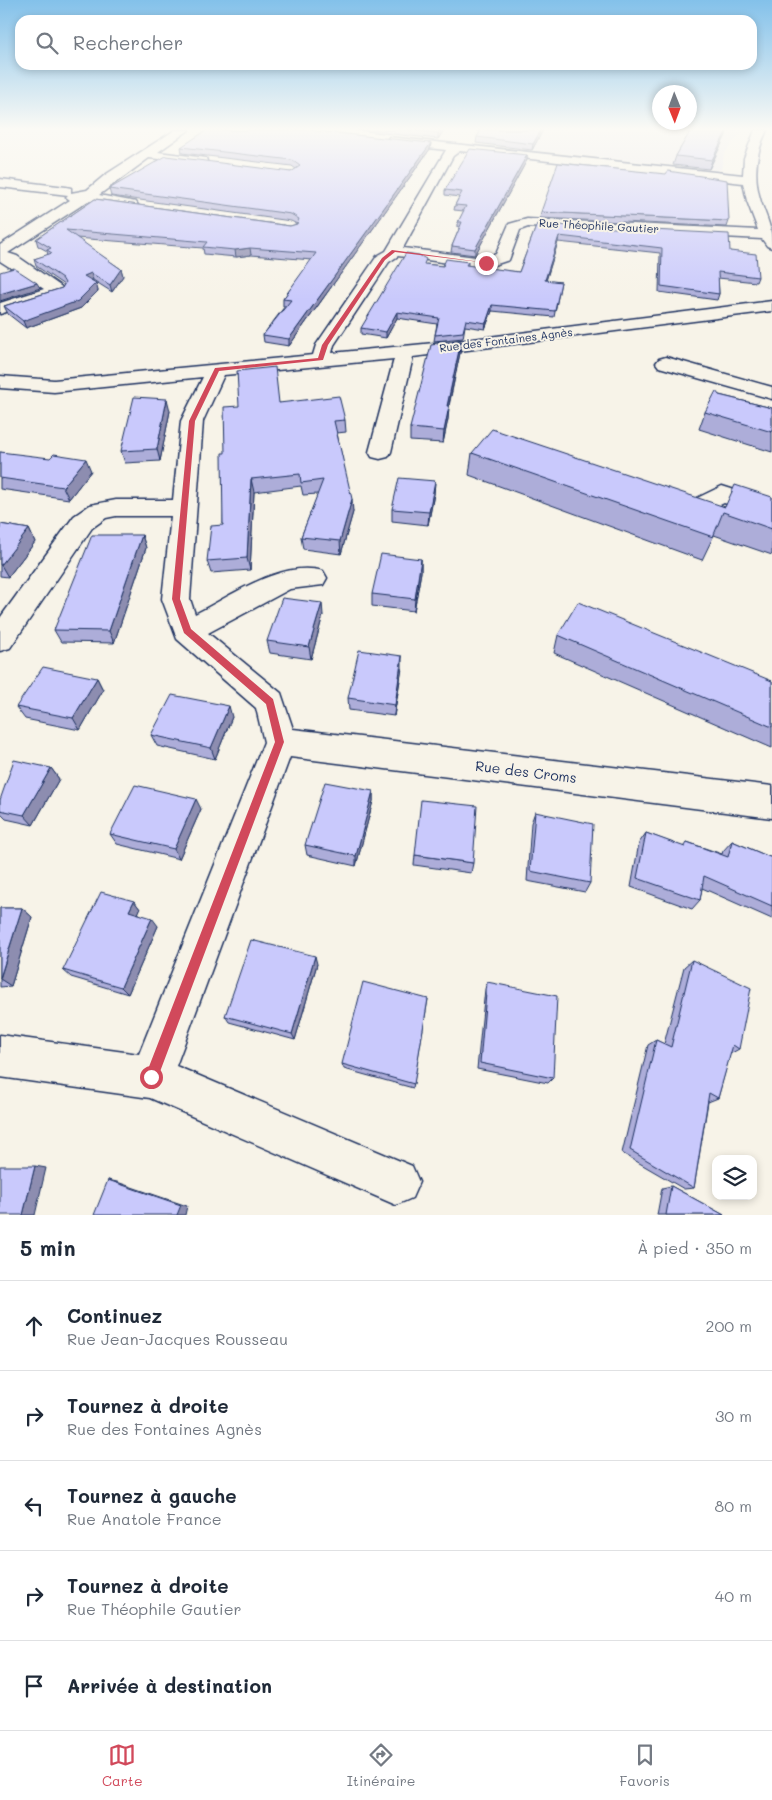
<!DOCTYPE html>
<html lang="fr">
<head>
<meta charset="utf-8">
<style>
  body { margin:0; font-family:Mali,sans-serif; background:#f6f6f7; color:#1f2937 }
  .controls { position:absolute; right:15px; bottom:15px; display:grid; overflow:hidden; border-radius:10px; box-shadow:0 2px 8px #0003 }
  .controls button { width:45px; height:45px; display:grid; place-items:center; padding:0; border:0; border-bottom:1px solid #e0e1e3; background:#fff; color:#1f2937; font:25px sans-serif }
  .compass { position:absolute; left:652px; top:85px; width:45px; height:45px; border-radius:50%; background:#fff; box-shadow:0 2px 8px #0003; rotate:179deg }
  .stop { position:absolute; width:15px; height:15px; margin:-11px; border:4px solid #d1495b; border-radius:50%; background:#fff }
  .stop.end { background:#d1495b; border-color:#fff; box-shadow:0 1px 5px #0008 }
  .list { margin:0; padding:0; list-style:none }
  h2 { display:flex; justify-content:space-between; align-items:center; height:65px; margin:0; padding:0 20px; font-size:21px }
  h2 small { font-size:16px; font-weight:400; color:#747a83 }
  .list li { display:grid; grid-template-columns:32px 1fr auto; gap:15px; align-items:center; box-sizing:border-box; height:90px; padding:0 20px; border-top:1px solid #e0e1e3 }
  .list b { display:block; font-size:19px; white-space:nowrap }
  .list p { margin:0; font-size:16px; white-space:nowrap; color:#747a83 }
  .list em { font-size:16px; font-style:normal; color:#747a83 }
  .icon { flex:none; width:28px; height:28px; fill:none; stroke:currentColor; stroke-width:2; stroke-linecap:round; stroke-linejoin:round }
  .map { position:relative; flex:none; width:772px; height:1215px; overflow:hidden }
  .search { position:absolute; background:#fff; box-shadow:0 2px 8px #0003; left:15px; right:15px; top:15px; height:55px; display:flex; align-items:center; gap:12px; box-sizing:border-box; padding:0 18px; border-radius:15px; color:#747a83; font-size:19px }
  .sheet { height:515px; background:#fff }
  nav { display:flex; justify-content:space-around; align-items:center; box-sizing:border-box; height:70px; border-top:1px solid #e0e1e3; background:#fff; font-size:14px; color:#747a83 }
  nav a { display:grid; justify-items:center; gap:2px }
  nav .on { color:#d1495b }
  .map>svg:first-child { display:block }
  .built { fill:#e9e6ee }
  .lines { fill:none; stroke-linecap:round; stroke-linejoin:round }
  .minor-casing { stroke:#1b2f5e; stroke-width:3 }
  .minor { fill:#f7f3e8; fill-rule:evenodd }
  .wall { fill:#adadd9; stroke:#1b2f5e }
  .shaded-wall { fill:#8d8db0; stroke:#1b2f5e }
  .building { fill:#c9c9fc; stroke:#1b2f5e }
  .route { fill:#d1495b }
  .labels { text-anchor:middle; stroke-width:4; stroke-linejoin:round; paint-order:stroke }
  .far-street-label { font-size:11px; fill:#1b2f5e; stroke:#f7f3e8 }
  .street-label { font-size:14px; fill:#1b2f5e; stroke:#f7f3e8 }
</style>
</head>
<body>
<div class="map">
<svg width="772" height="1215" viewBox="0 0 772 1215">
  <rect width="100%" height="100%" fill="#f7f3e8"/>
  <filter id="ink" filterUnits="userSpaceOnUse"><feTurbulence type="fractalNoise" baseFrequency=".02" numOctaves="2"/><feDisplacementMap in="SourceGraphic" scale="10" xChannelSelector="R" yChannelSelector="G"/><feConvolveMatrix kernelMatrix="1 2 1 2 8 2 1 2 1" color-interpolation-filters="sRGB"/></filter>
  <g filter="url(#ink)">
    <polygon class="built" points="500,130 743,130 724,154 721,170 487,145"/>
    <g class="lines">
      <defs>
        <g id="minor">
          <polygon points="175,130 189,130 158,152 206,158 207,161 206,164 149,158 99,195 136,202 138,205 136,208 131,209 88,201 8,253 17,256 66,290 63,294 0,314 0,303 44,289 0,261 0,245 70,200 66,197 68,195 0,187 0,179 66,187 71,188 71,193 87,190 105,175"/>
          <path d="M755 130H767C755 154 753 177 761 202 768 222 772 226 772 248L767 246 762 239 528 227 520 230 509 260 485 268 398 256 389 262 334 345 332 353 465 340 772 301V311L413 357 391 452 388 457 380 459 372 457 369 452 394 359 224 375 203 421 190 599 195 614C231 596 282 559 323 571L327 578 323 585 290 589 208 633 281 693 293 729 772 786V818L290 757 176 1066 412 1166 419 1182 412 1198 396 1205 150 1098 0 1077V1035L139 1054 264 742 256 708 177 639 162 599 171 516H116L106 518 92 528 10 648 0 651V618L74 516 90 505 116 500H173L181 421 203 377 54 392 0 388V376L54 380 313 355 316 345 377 256 386 251 446 150 393 144 389 143 387 140 389 137 743 175 744 158ZM460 151 743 183 747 201 758 230 527 219 509 224 496 254 484 258 403 248 453 156Z"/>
          <polygon points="666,357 772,387 772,399 659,367 656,363 659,359"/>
          <polygon points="722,486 772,502 772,519 724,503 693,518 665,509 662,503 665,497 674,495 691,501"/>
        </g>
      </defs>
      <use href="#minor" class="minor-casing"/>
      <use href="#minor" class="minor"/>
    </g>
    <g class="wall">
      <polygon points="356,130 444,130 438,139"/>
      <polygon points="477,130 543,130 532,150 476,143 477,137 480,132"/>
      <polygon points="691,130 727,130 726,135 709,169 673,165 676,156"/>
      <polygon points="431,143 430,149 289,346 264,342 263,335 285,306 283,306 283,299 312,260 251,255 236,257 204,254 203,248 76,238 121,269 123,276 112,292 93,280 92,281 96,283 98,291 81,308 26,328 8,314 4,306 62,288 64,285 36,266 34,259 48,255 47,251 38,246 36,239 95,199 290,226 297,224 291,221 111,196 109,189 291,172 296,169 292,166 182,153 181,147"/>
      <polygon points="527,155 527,160 475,255 451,252 452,246 460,227 458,227 458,222 464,211 454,210 455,205 459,197 445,195 445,190"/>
      <polygon points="541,212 729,221 727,227 540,218"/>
      <polygon points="537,224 730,251 758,277 756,282 718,278 719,294 717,300 659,292 660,253 558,242 546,281 561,282 554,317 492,311 485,329 465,326 463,338 434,341 435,335 437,324 397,318 386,338 361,334 361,328 426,264 443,266 468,262 468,266 519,272"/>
      <polygon points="461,341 460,353 449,406 448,419 443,443 410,441 410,428"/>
      <polygon points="719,395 772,408 772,452 699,429 705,412"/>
      <polygon points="279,403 345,420 346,432 337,433 353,512 341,554 303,549 301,537 318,494 303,495 301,486 254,492 250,570 211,573 207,561 223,525 225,453"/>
      <polygon points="170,411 160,461 125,463 121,451"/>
      <polygon points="0,452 91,471 69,499 0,489"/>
      <polygon points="472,453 725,507 772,497 772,555 714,535 702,560 469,475"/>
      <polygon points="435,481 434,494 428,525 392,521 392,509"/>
      <polygon points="0,524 29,529 35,542 8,577 0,576"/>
      <polygon points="142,535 146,548 114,643 61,642 54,630"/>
      <polygon points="421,559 421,572 414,611 372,606 372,594"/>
      <polygon points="323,615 311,659 270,653 267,641"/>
      <polygon points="558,635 772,681 772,748 554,653"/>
      <polygon points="402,668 394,716 349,710 348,698"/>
      <polygon points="97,678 103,690 80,730 25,719 16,707"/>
      <polygon points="232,717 215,759 157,746 151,735"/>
      <polygon points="51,768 59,779 33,825 6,819 0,813 0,800"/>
      <polygon points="373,791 373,801 356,866 307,855 305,845"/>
      <polygon points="201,809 179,859 117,844 110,834"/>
      <polygon points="535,812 590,883 585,892 527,881 531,823"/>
      <polygon points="646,833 683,847 687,842 722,854 723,851 732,841 772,858 772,919 702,888 700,900 692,909 631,887 639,843"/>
      <polygon points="415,855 473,863 471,873 414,865"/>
      <polygon points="134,901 140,909 138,913 158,926 128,994 71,977 63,970"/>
      <polygon points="0,908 22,908 32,917 11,986 0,987"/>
      <polygon points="692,960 739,1049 730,1054 718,1098 708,1102 694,1188 684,1189 622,1153 648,1045 656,1040 664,1044 684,967"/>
      <polygon points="317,964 295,1040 229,1022 225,1016"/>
      <polygon points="487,982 553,1078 548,1083 477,1069 485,989"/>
      <polygon points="428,999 413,1088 344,1069 342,1064"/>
      <polygon points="671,1186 724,1215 657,1215 662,1188"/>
    </g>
    <g class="shaded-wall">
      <polygon points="440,130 444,130 438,139 438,133"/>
      <polygon points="541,130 543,130 532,150 533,144"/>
      <polygon points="727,130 726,135 709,169 712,160"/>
      <polygon points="431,143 430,149 289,346 289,339"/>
      <polygon points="527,155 527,160 475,255 475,249"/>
      <polygon points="559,236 558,242 544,286 545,280"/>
      <polygon points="250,248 251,255 236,257 235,250"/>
      <polygon points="121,269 123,276 112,292 110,285"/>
      <polygon points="91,273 93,280 86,283 84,276"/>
      <polygon points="37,283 40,288 0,301 0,294"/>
      <polygon points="96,283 98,291 81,308 26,328 23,321"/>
      <polygon points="492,305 492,311 485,329 486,323"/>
      <polygon points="397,312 397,318 386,338 386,332"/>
      <polygon points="461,341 460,353 446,418 447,406"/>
      <polygon points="167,399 170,411 160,461 157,449"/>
      <polygon points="449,406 448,419 443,443 444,431"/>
      <polygon points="86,459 91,471 69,499 63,487"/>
      <polygon points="251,479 254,492 250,570 247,558"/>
      <polygon points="435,481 434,494 428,525 429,512"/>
      <polygon points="352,499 353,512 341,554 340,541"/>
      <polygon points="29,529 35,542 8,577 1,565"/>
      <polygon points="142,535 146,548 114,643 109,631"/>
      <polygon points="421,559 421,572 414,611 415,599"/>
      <polygon points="322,603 323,615 311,659 309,647"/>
      <polygon points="402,656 402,668 394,716 395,705"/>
      <polygon points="97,678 103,690 80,730 73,718"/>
      <polygon points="229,706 232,717 215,759 211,748"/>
      <polygon points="51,768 59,779 33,825 24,815"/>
      <polygon points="373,791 373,801 356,866 356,856"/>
      <polygon points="196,799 201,809 179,859 174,849"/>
      <polygon points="134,901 140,909 136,919 129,911"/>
      <polygon points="22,908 32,917 11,986 0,979"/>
      <polygon points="152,918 158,926 128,994 121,987"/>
      <polygon points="315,956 317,964 295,1040 292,1034"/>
      <polygon points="35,1166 46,1168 35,1215 23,1215"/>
      <polygon points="108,1180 117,1182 187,1206 185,1215 177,1215"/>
    </g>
    <g class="building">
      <polygon points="207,130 308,130 431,143 289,339 263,335 291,300 283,299 316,253 250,248 235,250 203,247 207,242 66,230 121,269 110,285 91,273 84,276 96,283 78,301 23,321 4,306 62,288 65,283 62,278 34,259 52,253 47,250 51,248 36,239 95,199 290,226 297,224 299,219 291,214 109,189 166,156 291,172 300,166 292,160 181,147"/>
      <polygon points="409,130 440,130 438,133"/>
      <polygon points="481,130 541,130 533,144 477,137"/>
      <polygon points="691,130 727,130 712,160 676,156"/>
      <polygon points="470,149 527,155 475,249 452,246 462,222 458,222 466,206 455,205 462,192 445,190"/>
      <polygon points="558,163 666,174 668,171 727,180 729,221 541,212"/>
      <polygon points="537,224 729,234 730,251 756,254 758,277 718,272 719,294 661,286 662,248 559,236 545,280 561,282 555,311 492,305 486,323 466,320 463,332 435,335 439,318 397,312 386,332 361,328 406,253 419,255 426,259 424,264 443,266 446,259 468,262 466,265 519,272"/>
      <polygon points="14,268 37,283 0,294 0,272"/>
      <polygon points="461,341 447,406 449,406 444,431 410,428 431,345"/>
      <polygon points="275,367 279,403 339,396 345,420 334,421 352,499 340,541 301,537 323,480 301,483 300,474 251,479 247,558 207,561 211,526 223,525 222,453 225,453 224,407 239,406 237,371"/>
      <polygon points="716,391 719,395 772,408 772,432 705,412"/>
      <polygon points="134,397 167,399 157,449 121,451"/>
      <polygon points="492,429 725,507 735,485 772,497 772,529 723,512 713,537 472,453"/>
      <polygon points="0,452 50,458 54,454 86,459 63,487 0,478"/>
      <polygon points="399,478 435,481 429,512 392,509"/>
      <polygon points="0,524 29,529 1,565 0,565"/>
      <polygon points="92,535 142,535 109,631 54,630"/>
      <polygon points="381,554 421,559 415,599 372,594"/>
      <polygon points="282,598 322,603 309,647 267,641"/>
      <polygon points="578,602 772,681 772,727 558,635"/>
      <polygon points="359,650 402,656 395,705 348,698"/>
      <polygon points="43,667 97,678 73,718 16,707"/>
      <polygon points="172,695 229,706 211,748 151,735"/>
      <polygon points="14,760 51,768 24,815 0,810 0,800"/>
      <polygon points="325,782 373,791 356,856 305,845"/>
      <polygon points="135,785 196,799 174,849 110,834"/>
      <polygon points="421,800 477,806 473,863 415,855"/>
      <polygon points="535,812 593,824 590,883 530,871"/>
      <polygon points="646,833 685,847 687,842 728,857 732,841 772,858 772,906 704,876 700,900 637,878"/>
      <polygon points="101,892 134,901 129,911 152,918 121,987 63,970"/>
      <polygon points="0,908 22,908 0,978"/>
      <polygon points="251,940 315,956 292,1034 225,1016"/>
      <polygon points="692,960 751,988 739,1049 733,1045 718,1098 709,1093 694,1188 630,1150 656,1040 671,1047"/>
      <polygon points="363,982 428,999 414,1084 342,1064"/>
      <polygon points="487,982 557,996 553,1078 480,1063"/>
      <polygon points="0,1166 35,1166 23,1215 0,1215"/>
      <polygon points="108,1180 181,1205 177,1215 94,1215"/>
      <polygon points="671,1186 724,1215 666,1215"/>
    </g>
  </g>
  <linearGradient id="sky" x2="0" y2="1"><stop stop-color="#83c1ea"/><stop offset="0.43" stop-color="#fbfaf5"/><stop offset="1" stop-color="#fbfaf5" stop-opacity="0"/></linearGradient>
  <rect width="772" height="300" fill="url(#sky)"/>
  <polygon class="route" points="392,250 488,263 395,252 385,260 328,345 323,360 219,371 195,421 180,599 191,629 273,699 284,742 158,1077 156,1082 151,1083 147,1082 145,1077 275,742 266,704 184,633 172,599 189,421 215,368 318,358 322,345 382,258"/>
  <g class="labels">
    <g class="far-street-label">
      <text transform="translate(599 226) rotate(3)" y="4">Rue Théophile Gautier</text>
      <text transform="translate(506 340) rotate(-7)" y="4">Rue des Fontaines Agnès</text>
    </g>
    <g class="street-label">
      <text transform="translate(526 772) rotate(7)" y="5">Rue des Croms</text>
    </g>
  </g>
</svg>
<div class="controls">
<button><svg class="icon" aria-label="layers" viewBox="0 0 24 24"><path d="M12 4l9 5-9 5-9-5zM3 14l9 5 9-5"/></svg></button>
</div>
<svg class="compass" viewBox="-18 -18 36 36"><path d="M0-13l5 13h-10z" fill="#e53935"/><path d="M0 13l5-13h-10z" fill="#747a83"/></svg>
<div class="stop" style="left:151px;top:1077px"></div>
<div class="stop end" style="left:486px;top:263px"></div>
<div class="search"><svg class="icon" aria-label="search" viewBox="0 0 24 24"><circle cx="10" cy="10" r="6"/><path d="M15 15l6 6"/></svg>Rechercher</div>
</div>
<section class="sheet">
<h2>5 min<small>À pied · 350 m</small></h2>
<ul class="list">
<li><svg class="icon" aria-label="ahead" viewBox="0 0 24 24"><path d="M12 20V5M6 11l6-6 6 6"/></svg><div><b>Continuez</b><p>Rue Jean-Jacques Rousseau</p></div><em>200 m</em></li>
<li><svg class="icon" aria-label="right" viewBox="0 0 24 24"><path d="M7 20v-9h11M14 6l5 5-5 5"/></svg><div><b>Tournez à droite</b><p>Rue des Fontaines Agnès</p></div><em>30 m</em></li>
<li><svg class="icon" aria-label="left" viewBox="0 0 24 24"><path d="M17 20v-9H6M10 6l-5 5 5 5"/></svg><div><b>Tournez à gauche</b><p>Rue Anatole France</p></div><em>80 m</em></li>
<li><svg class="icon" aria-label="right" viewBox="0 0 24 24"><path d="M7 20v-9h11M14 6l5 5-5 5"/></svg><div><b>Tournez à droite</b><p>Rue Théophile Gautier</p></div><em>40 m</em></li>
<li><svg class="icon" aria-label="arrive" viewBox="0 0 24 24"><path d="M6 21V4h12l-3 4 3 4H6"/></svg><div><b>Arrivée à destination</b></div></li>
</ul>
</section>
<nav>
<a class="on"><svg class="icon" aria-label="map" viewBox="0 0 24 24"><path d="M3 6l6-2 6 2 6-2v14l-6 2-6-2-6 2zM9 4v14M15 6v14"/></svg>Carte</a>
<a><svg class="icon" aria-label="directions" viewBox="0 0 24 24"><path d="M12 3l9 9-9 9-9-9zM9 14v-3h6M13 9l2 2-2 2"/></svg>Itinéraire</a>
<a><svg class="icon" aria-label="saved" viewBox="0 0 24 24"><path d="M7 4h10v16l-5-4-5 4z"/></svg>Favoris</a>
</nav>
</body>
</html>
